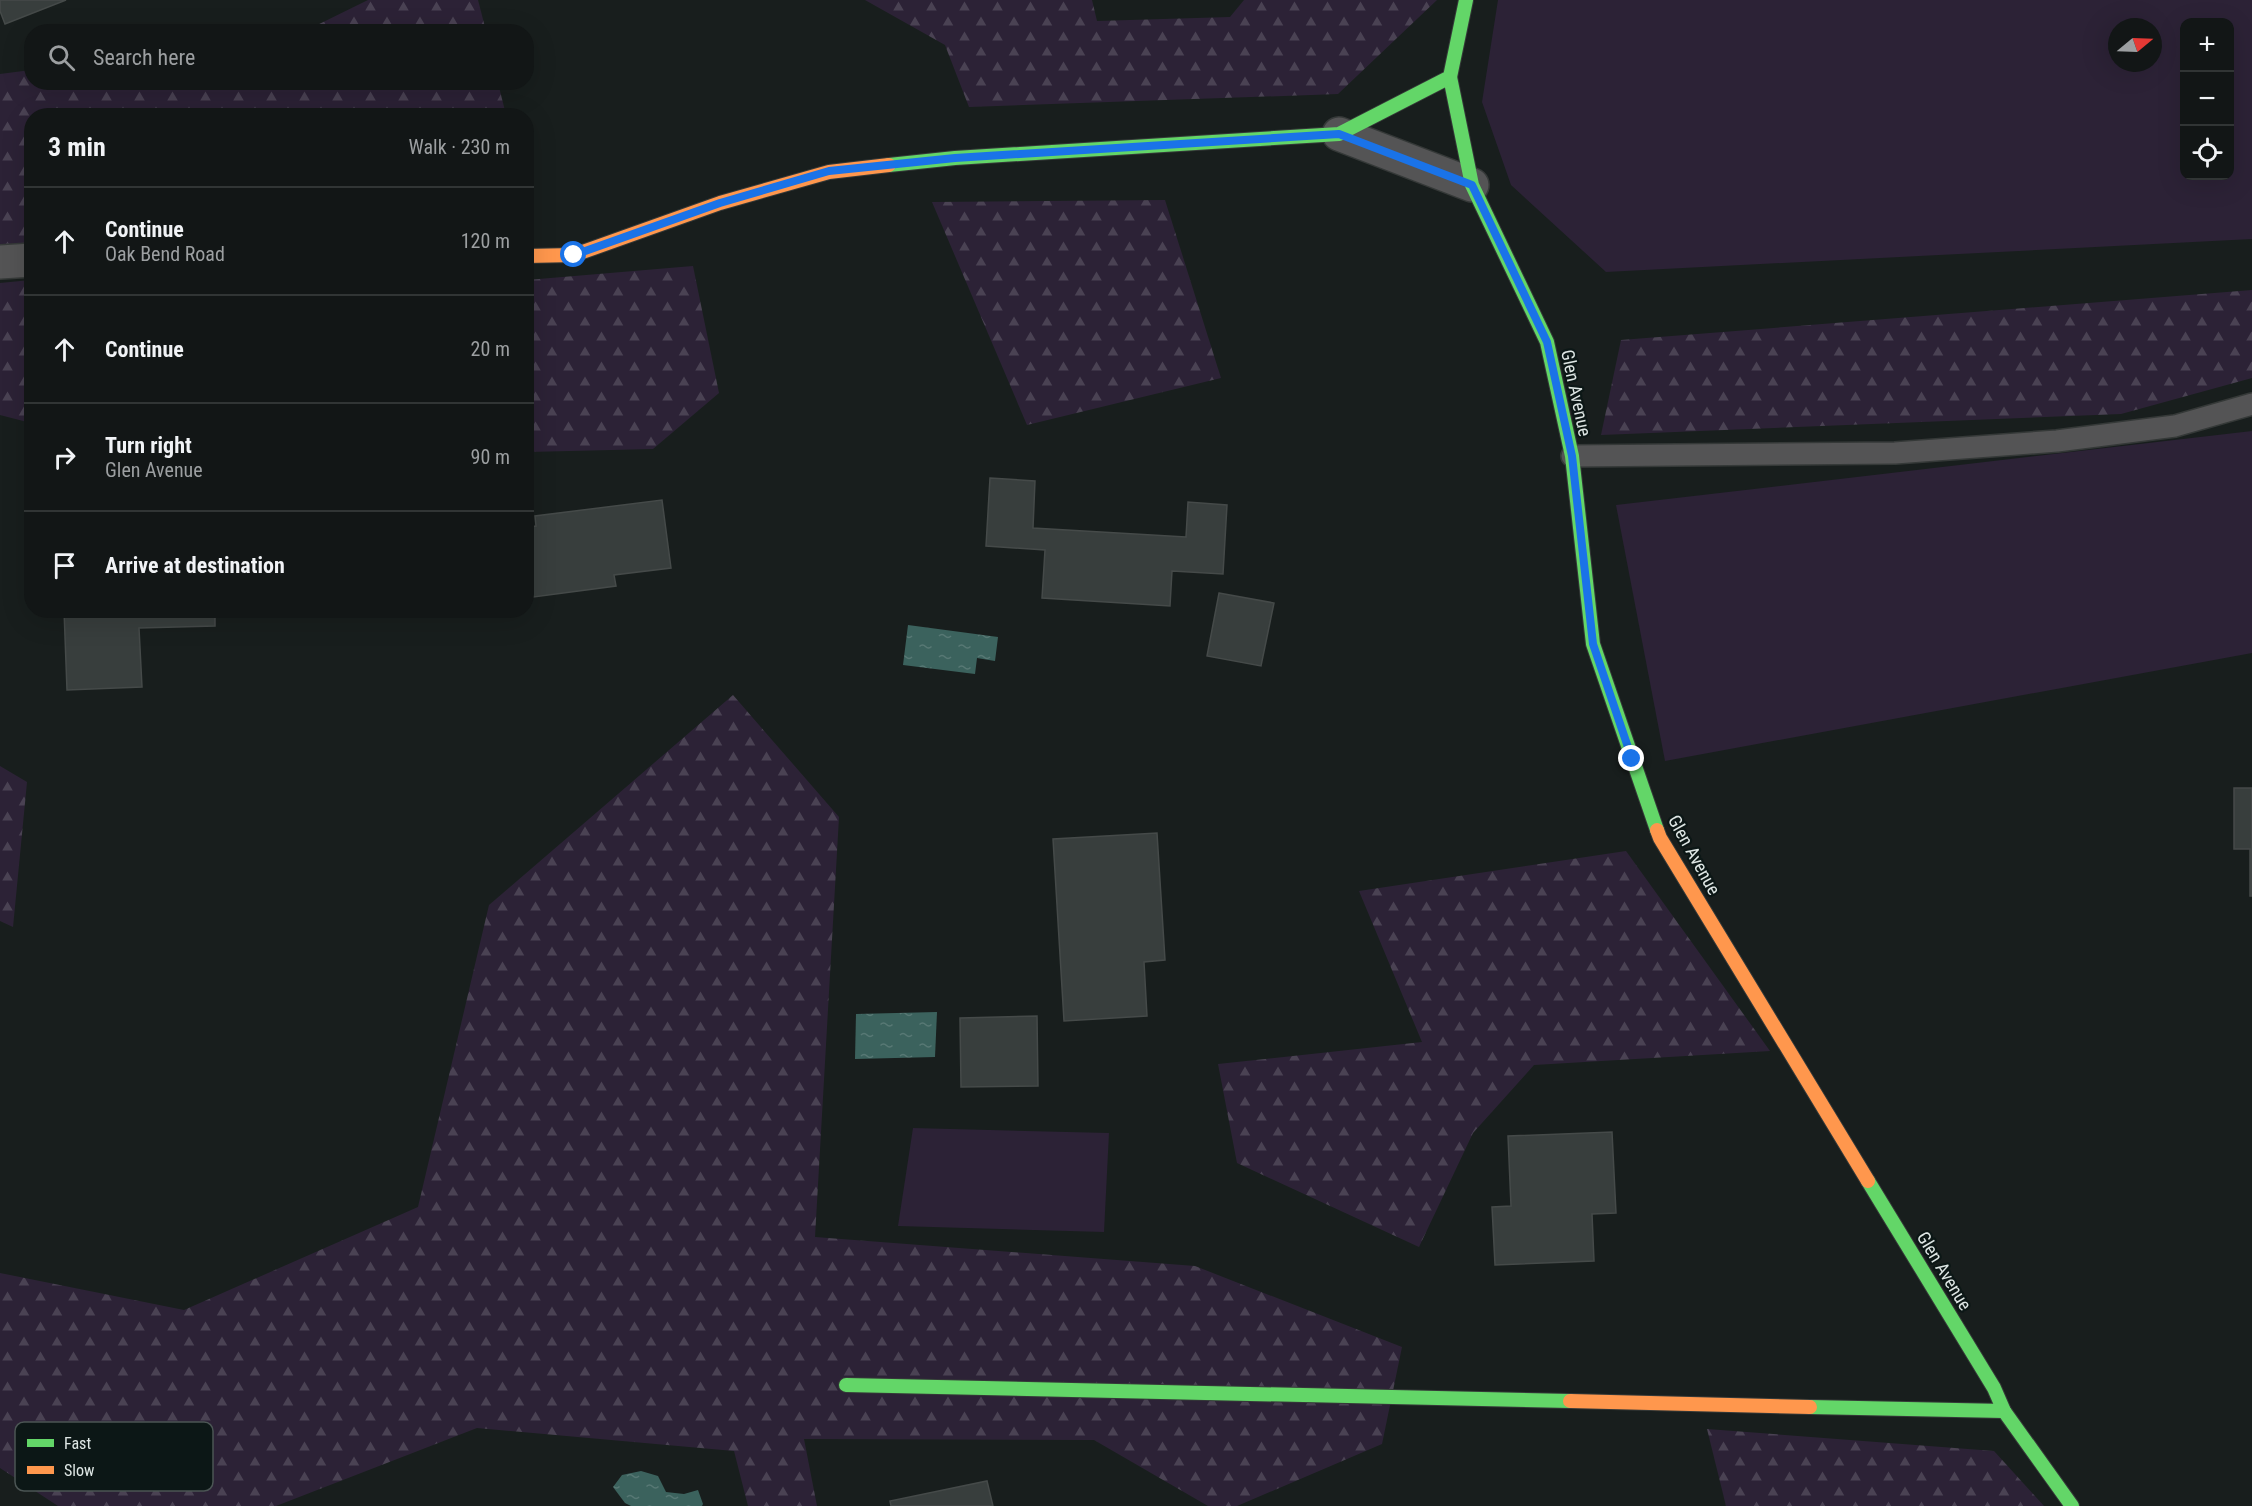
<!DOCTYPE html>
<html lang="en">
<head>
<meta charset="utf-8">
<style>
  body { margin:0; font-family:"Roboto Condensed",sans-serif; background:#1b1f1f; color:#f1f3f6 }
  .controls { position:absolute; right:18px; top:18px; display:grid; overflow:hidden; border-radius:12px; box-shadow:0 6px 24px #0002 }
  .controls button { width:54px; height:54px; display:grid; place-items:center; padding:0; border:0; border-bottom:2px solid #313535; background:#121616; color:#f1f3f6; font:30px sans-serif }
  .compass { position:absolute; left:2108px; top:18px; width:54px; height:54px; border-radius:50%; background:#121616; box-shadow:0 6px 24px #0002; rotate:71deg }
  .stop { position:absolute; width:18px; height:18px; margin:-14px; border:4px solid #1a73e8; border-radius:50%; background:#fff }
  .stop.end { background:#1a73e8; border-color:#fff; box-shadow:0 2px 6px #0008 }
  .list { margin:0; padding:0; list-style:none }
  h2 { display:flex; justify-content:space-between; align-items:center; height:78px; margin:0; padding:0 24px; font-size:26px }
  h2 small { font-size:20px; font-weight:400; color:#9c9fa1 }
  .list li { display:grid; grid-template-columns:39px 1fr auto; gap:18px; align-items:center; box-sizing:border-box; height:108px; padding:0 24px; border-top:2px solid #313535 }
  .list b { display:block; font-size:22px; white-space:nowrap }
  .list p { margin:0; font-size:20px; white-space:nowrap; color:#9c9fa1 }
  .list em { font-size:20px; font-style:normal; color:#9c9fa1 }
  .icon { flex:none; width:33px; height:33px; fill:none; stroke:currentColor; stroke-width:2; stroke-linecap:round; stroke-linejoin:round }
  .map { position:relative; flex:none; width:2252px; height:1506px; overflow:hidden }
  .search { position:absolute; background:#121616; box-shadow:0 6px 24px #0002; left:24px; top:24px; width:510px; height:66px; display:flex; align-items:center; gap:15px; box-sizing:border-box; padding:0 21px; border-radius:24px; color:#9c9fa1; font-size:22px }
  .panel { position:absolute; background:#121616; box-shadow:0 6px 24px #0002; left:24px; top:108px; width:510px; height:510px; border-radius:24px }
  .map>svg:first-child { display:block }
  .grass { fill:#2c2236; fill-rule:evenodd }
  .forest { fill:url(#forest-firs) }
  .water { fill:url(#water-ripples) }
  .building { fill:#383e3d; stroke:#454a49; stroke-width:1.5 }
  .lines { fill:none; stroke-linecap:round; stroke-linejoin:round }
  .lane-casing { stroke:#353938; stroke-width:24 }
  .street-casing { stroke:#353938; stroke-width:36 }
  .fast-casing { stroke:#353938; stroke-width:16 }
  .slow-casing { stroke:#353938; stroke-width:16 }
  .lane { stroke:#545455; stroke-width:21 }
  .street { stroke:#545455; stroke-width:33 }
  .fast { stroke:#63d668; stroke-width:14 }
  .slow { stroke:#ff974d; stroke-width:14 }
  .route { stroke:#1a73e8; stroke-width:8 }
  .labels { text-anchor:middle; stroke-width:4.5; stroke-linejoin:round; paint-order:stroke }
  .street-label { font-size:18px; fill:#dfe7e5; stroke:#0c1716 }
  .key { fill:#0c1716; stroke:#4b5554; stroke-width:1.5 }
  .key-label { font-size:16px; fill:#dfe7e5 }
</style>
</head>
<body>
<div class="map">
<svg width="2252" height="1506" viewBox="0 0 2252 1506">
  <defs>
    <pattern id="forest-firs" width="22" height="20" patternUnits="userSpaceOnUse" patternTransform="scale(1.5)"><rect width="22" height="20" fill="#2c2236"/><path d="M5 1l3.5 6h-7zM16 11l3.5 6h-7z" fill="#4a4253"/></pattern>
    <pattern id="water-ripples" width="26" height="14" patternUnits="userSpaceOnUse" patternTransform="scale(1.5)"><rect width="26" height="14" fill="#3b625d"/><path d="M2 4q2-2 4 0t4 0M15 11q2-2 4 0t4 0" fill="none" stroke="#577874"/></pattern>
  </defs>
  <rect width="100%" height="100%" fill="#181e1d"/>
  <g class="grass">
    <path d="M1498 0H2252V239L1606 272 1511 185 1482 102ZM2184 22H2230V176H2184ZM2117 27H2153V63H2117Z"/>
    <polygon points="2252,431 2252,653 1665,761 1616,505"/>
    <polygon points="913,1128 1109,1133 1104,1232 898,1226"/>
  </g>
  <g class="forest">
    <polygon points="368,0 478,0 486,31 305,31"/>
    <polygon points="865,0 1092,0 1097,21 1230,17 1244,0 1437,0 1338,94 969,107 945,45"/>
    <polygon points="31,70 32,82 498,83 506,115 32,116 31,246 0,248 0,74"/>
    <polygon points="1165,200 1221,378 1027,425 932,202"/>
    <polygon points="693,266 719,393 653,449 527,452 527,280"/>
    <polygon points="31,280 32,280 31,423 0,415 0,283"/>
    <polygon points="2252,290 2252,378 2121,414 1601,435 1621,340"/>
    <polygon points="733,695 839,817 815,1237 1195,1266 1402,1347 1382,1444 1237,1506 1208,1506 1094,1440 804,1439 817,1506 748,1506 734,1451 477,1428 276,1506 58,1506 0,1468 0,1273 184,1310 418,1207 489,905"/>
    <polygon points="0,766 27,782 13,927 0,921"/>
    <polygon points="1626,851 1770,1051 1534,1065 1473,1133 1419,1247 1237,1163 1218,1064 1422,1042 1359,891"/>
    <polygon points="1707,1429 1994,1451 2044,1506 1726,1506"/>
  </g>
  <g class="water">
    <polygon points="908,625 998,637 995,661 977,658 975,674 903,665"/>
    <polygon points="937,1012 935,1057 855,1059 856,1014"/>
    <polygon points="641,1471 658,1476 666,1492 684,1494 698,1490 703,1504 702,1506 631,1506 625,1503 613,1487 622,1475"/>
  </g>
  <g class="building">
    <polygon points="0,0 66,0 5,24 0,11"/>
    <polygon points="990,478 1035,481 1033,528 1186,537 1188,502 1227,505 1223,574 1172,571 1170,606 1042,598 1045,550 986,546"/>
    <polygon points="662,500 671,568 614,575 616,586 526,598 526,527 536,526 535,516"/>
    <polygon points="1219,593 1274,603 1261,666 1207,656"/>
    <polygon points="64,610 215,610 215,626 139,628 142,687 67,690"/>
    <polygon points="300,610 370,610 370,616"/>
    <polygon points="2234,788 2252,788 2252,896 2250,896 2250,849 2234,849"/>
    <polygon points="1157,833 1165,960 1144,962 1147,1016 1064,1021 1053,839"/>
    <polygon points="1037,1016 1038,1086 961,1087 960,1018"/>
    <polygon points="1612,1132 1616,1213 1592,1214 1594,1261 1495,1265 1492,1207 1511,1206 1508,1136"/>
    <polygon points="987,1481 993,1506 891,1506 890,1501"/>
  </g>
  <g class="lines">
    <defs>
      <polyline id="lane" points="1572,456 1895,453 2057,441 2175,426 2252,404"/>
      <g id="street">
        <polyline points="1339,134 1472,185"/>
        <polyline points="0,262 32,260"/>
      </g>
      <g id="fast">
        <polyline points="1450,77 1472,185 1547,342 1572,456 1593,644 1657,830"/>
        <polyline points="889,165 955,158 1339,134 1450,77 1466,0"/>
        <polyline points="1868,1181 1994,1388 2004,1411 2072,1506"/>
        <polyline points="846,1385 1570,1401"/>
        <polyline points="1810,1407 2004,1411"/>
      </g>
      <g id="slow">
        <polyline points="526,256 574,255 720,203 829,172 889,165"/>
        <polyline points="1657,830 1660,838 1868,1181"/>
        <polyline points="1570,1401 1810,1407"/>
      </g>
    </defs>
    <use href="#lane" class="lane-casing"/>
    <use href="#street" class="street-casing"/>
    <use href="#fast" class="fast-casing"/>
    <use href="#slow" class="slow-casing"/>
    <use href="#lane" class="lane"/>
    <use href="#street" class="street"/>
    <use href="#fast" class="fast"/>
    <use href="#slow" class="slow"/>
  </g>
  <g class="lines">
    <polyline class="route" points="574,255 720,203 829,171 955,158 1339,134 1472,185 1547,342 1572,456 1593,644 1632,759"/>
  </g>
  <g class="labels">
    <g class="street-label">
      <text transform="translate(1576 393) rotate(78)" y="6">Glen Avenue</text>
      <text transform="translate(1694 855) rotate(61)" y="6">Glen Avenue</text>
      <text transform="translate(1944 1271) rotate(59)" y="6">Glen Avenue</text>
    </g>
  </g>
  <rect x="15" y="1422" width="198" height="69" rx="9" class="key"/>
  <rect x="27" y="1439" width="27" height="8" fill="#63d668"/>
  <rect x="27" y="1466" width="27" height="8" fill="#ff974d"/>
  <g class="key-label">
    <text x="64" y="1449">Fast</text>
    <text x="64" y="1476">Slow</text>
  </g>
</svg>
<div class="controls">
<button>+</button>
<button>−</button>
<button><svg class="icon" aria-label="locate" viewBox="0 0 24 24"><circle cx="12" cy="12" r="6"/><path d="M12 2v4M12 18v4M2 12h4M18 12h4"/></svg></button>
</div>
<svg class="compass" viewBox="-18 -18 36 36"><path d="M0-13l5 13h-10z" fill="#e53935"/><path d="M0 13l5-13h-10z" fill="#9c9fa1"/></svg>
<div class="stop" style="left:574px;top:255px"></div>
<div class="stop end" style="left:1632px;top:759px"></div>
<div class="search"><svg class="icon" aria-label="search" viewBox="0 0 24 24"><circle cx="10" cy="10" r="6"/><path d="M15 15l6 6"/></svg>Search here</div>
<section class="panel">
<h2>3 min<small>Walk · 230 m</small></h2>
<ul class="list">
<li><svg class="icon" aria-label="ahead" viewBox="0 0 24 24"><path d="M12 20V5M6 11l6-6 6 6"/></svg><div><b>Continue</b><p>Oak Bend Road</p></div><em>120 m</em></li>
<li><svg class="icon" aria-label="ahead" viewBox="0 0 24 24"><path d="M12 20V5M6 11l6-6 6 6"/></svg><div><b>Continue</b></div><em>20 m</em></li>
<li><svg class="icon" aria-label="right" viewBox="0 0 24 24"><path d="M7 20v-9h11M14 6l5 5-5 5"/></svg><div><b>Turn right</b><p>Glen Avenue</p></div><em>90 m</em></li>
<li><svg class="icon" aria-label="arrive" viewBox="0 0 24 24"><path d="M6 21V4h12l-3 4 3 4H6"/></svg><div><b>Arrive at destination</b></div></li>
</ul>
</section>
</div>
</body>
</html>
